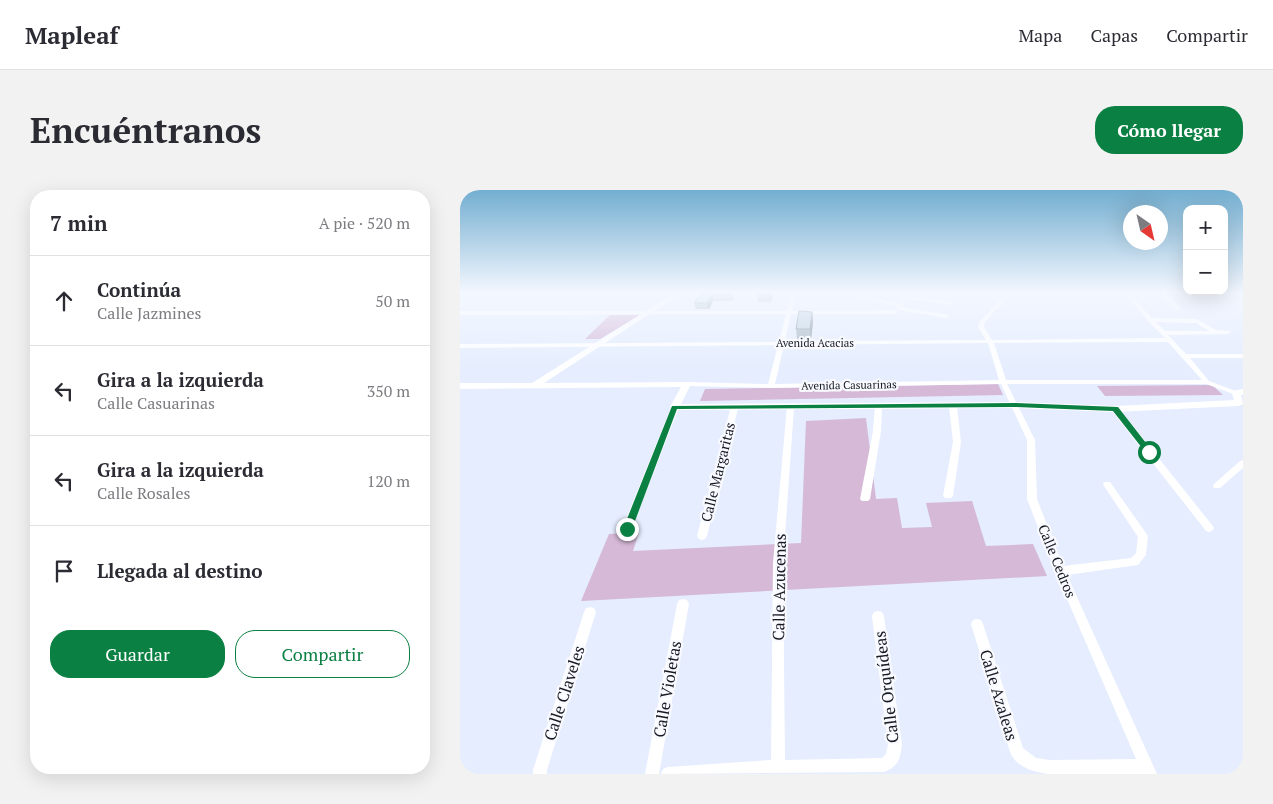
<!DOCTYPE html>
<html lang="es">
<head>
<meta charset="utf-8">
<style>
  body { margin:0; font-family:"PT Serif",serif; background:#f2f2f3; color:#2b2b33 }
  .controls { position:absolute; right:15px; top:15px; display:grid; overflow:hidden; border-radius:10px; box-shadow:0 5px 20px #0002 }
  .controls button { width:45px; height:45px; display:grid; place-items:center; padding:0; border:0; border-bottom:1px solid #e1e1e2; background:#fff; color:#2b2b33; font:25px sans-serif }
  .compass { position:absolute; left:663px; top:15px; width:45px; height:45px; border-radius:50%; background:#fff; box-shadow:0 5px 20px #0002; rotate:146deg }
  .stop { position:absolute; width:15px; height:15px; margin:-11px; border:4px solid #0b8043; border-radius:50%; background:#fff }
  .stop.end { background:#0b8043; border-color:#fff; box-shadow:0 1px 5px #0008 }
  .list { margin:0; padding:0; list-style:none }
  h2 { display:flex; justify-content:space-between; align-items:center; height:65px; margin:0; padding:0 20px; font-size:21px }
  h2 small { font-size:16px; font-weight:400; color:#7c7c81 }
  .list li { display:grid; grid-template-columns:32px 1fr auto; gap:15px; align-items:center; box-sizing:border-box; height:90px; padding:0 20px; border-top:1px solid #e1e1e2 }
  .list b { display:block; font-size:19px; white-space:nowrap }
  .list p { margin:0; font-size:16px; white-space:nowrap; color:#7c7c81 }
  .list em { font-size:16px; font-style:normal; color:#7c7c81 }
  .actions { display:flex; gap:10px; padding:15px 20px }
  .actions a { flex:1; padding:11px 0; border:1px solid #0b8043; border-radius:20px; text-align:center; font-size:18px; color:#0b8043 }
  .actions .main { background:#0b8043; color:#fff }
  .icon { flex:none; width:28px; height:28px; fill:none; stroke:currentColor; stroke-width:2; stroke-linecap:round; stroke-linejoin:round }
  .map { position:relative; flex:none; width:783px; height:584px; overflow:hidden; border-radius:20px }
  header { display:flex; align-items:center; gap:30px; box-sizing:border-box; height:70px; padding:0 25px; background:#fff; border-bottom:1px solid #e1e1e2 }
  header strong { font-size:24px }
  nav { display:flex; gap:28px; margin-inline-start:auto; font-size:18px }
  .intro { display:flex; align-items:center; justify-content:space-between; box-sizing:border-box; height:120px; padding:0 30px }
  h1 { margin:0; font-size:35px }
  .button { padding:12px 22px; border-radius:20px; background:#0b8043; color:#fff; font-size:18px; font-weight:700 }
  main { display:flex; gap:30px; padding:0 30px }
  aside { flex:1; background:#fff; border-radius:20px; box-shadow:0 5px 20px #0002 }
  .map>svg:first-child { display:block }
  .green { fill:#d5b9d7 }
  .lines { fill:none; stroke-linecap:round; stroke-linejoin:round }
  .minor { fill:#fff; fill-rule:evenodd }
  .tertiary { fill:#fff; fill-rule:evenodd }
  .wall { fill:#a1b4c0 }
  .shaded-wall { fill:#83929c }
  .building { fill:#bbd1df; stroke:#83929c }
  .route { fill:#0b8043 }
  .labels { text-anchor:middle; stroke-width:4.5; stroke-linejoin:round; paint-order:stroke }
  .far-street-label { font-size:11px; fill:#151920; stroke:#f8faff }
  .street-label { font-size:14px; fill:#151920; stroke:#f8faff }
  .near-street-label { font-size:16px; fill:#151920; stroke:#f8faff }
</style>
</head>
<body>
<header>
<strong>Mapleaf</strong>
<nav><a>Mapa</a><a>Capas</a><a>Compartir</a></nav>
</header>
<div class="intro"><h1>Encuéntranos</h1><a class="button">Cómo llegar</a></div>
<main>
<aside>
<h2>7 min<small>A pie · 520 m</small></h2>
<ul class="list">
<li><svg class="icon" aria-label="ahead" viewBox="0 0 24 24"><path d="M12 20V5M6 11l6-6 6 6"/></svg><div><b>Continúa</b><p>Calle Jazmines</p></div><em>50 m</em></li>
<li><svg class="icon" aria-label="left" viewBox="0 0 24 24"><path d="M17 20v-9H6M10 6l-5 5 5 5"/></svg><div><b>Gira a la izquierda</b><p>Calle Casuarinas</p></div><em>350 m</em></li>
<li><svg class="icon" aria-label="left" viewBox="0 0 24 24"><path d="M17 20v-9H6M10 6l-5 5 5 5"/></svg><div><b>Gira a la izquierda</b><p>Calle Rosales</p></div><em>120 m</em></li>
<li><svg class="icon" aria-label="arrive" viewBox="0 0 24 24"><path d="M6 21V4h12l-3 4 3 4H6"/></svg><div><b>Llegada al destino</b></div></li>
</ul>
<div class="actions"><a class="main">Guardar</a><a>Compartir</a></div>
</aside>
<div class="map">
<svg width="783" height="584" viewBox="0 0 783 584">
  <rect width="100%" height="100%" fill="#e5edfe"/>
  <g class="green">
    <polygon points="150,125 180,125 140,149 125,149"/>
    <polygon points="538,194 543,205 240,211 245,199"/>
    <polygon points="752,195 763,205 645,206 637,196"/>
    <polygon points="406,228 416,309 437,308 442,338 472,337 466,313 512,311 526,356 573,354 587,386 121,411 149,344 179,342 173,361 341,353 346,231"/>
  </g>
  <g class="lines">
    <g class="minor">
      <path d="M332 102H336L332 121 435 120 438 122 435 124H331L325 151 526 150 518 137 519 132 548 102H552L525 132 524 137 532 150 705 148 688 131 664 102H668L692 128 737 129 756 140 770 141 771 142 768 144 708 145 726 164H783V168H730L749 191 778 202 779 203 776 205 746 194H547L575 250 577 309 603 376 671 368 676 363 678 347 644 296 643 294 644 292H650L688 346 686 365 678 375 607 385 697 584H588C573 582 556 577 550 562L511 434 513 430 517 429 521 430 523 434 563 558 576 568 589 570 676 569 595 381 567 309V250L541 194 311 198 227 196 224 194 227 192 308 194 318 155 0 158V154L319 152 326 124 0 125V121H327ZM696 132 736 133 749 141H705ZM708 152 742 190H546L534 153ZM528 153 539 190 315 194 324 155Z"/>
      <polygon points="382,102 388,102 439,114 446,102 450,102 448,106 491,111 494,113 491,115 447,109 442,117 489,125 489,127 487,128 439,120 437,119 437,117 382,103"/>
      <polygon points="699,102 703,102 721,118 721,120 717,120"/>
      <polygon points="214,103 252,104 255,106 252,108 212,106 211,105"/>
      <polygon points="490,214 496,214 497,216 501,252 493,306 491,308 485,308 483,306 493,252 489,216"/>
      <polygon points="212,215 215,215 219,217 172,339 170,342 167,343 164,342 162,339"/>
      <polygon points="415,215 418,215 422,217 421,241 410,309 408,311 402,311 400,309 413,241"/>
      <polygon points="271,216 277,216 278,218 247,346 245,349 242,350 239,349 237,346"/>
      <path d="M327 216H333L334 218 323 373 325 570 422 568 426 564 428 554 412 426 414 422 418 421 422 422 424 426 442 554C440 569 439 576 424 582L201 584 203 579 208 577 311 570 313 373Z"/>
      <polygon points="652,217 658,217 752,335 754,338 752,341 749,342 746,341 652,221"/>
      <polygon points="783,270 783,278 760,298 754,298 753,296 754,294 780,271"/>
      <polygon points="223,409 227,410 229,414 199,584 185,584 217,414 219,410"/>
      <polygon points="130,417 134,418 136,422 87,580 87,584 73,584 73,580 124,422 126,418"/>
    </g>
    <polygon class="tertiary" points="216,102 223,102 84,193 230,192 231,194 221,214 555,212 655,216 774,210 772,203 773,201 783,199 783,205 781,205 783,214 779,216 655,222 555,218 215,220 210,217 221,197 0,199 0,193 72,193"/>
  </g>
  <g class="wall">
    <polygon points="299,102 313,102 313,104 311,112 298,112 297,105"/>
    <polygon points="242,103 273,103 274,109 273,111 253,111 249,119 236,119 234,113"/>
    <polygon points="352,122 353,132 351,149 337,149 336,139"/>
  </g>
  <g class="shaded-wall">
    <polygon points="311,102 313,102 313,104 311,112 310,105"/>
    <polygon points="252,105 253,111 249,119 247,113"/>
    <polygon points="352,122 353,132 351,149 350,139"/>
  </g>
  <g class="building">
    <polygon points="299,102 311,102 310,105 297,105"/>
    <polygon points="242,103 273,103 272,105 252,105 247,113 234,113"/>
    <polygon points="339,121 352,122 350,139 336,139"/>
  </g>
  <linearGradient id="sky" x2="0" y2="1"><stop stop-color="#73aed0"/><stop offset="0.56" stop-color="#f3f7ff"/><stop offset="1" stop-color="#f3f7ff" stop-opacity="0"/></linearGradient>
  <rect width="783" height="183" fill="url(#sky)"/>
  <polygon class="route" points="555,213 658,217 693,262 686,263 653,221 555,217 217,219 172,339 167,343 163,339 212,216"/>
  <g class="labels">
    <g class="far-street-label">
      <text x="355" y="157">Avenida Acacias</text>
      <text transform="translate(389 195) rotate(-1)" y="4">Avenida Casuarinas</text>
    </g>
    <g class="street-label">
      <text transform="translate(258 282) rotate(-76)" y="5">Calle Margaritas</text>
      <text transform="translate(597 371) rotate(68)" y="5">Calle Cedros</text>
    </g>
    <g class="near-street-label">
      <text transform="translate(319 397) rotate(-89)" y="6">Calle Azucenas</text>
      <text transform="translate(426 497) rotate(-97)" y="6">Calle Orquídeas</text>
      <text transform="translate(207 499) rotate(-80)" y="6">Calle Violetas</text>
      <text transform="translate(104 503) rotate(-72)" y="6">Calle Claveles</text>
      <text transform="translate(539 505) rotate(73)" y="6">Calle Azaleas</text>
    </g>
  </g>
</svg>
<div class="controls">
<button>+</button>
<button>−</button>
</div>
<svg class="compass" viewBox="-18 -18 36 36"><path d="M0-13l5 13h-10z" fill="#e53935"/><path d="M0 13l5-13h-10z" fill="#7c7c81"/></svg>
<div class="stop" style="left:689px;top:262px"></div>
<div class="stop end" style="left:167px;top:339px"></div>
</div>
</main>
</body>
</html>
